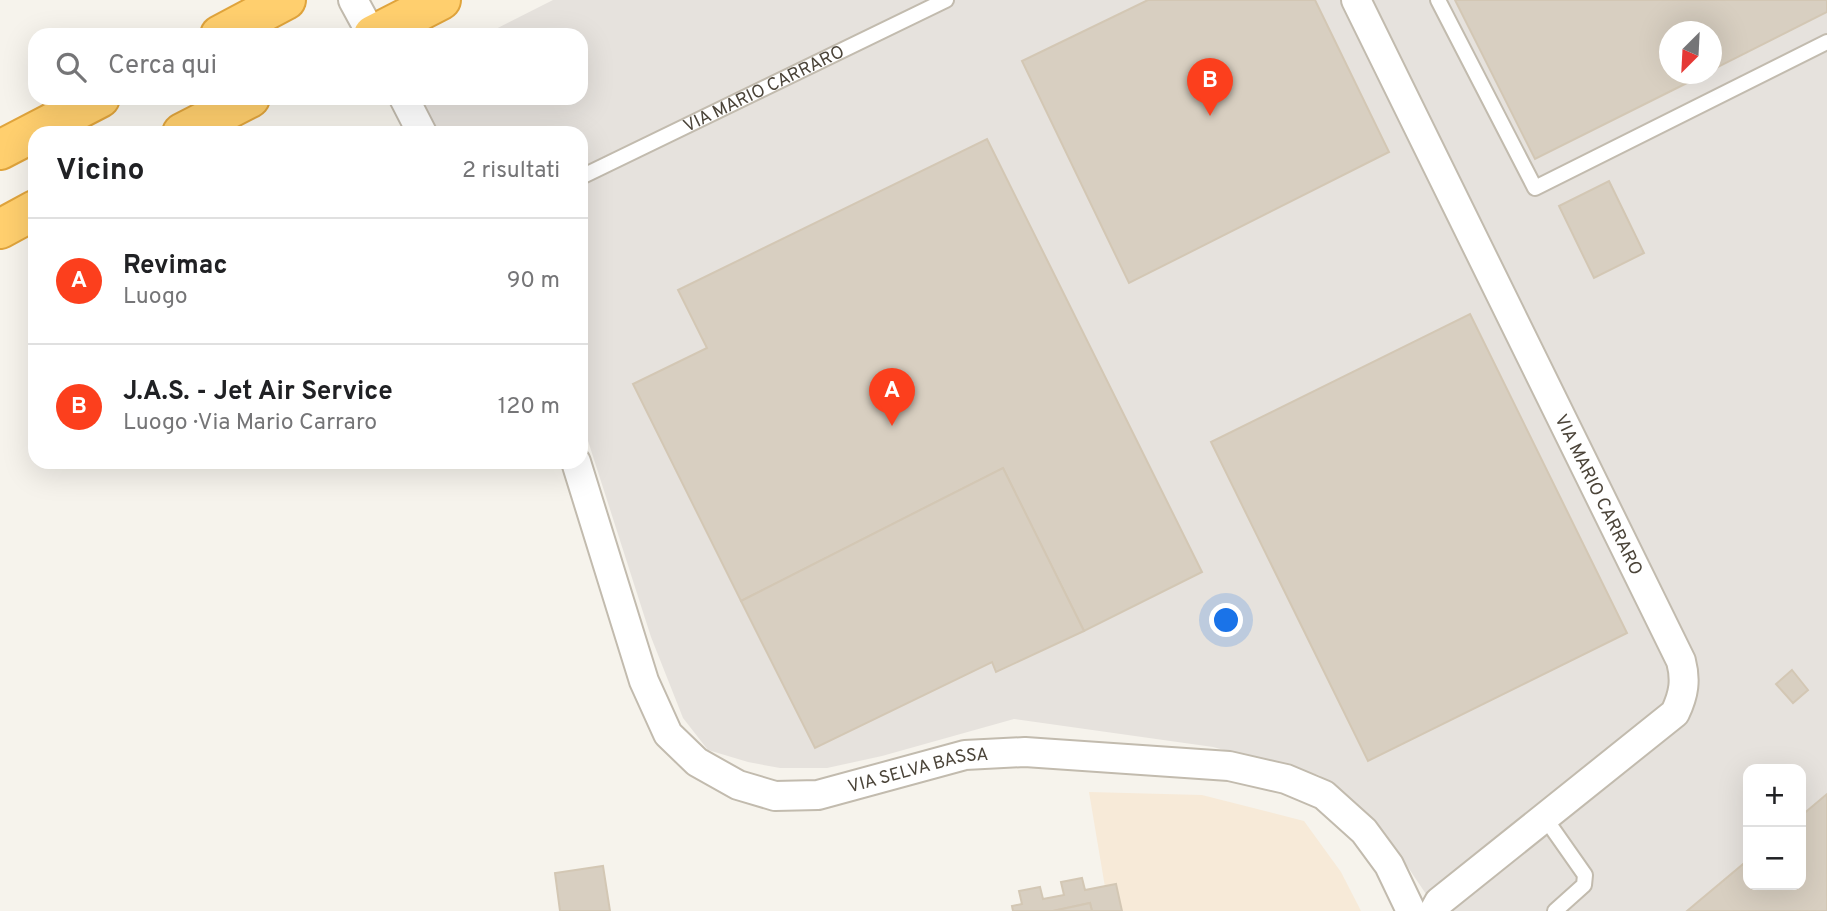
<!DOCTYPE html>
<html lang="it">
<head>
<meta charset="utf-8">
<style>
  body { margin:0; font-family:Overpass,sans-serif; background:#f6f6f6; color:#202124 }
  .controls { position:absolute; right:21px; bottom:21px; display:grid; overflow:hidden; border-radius:14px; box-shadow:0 7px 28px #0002 }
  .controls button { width:63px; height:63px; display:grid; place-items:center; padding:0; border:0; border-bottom:2px solid #e0e0e0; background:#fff; color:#202124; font:35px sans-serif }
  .compass { position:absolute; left:1659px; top:21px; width:63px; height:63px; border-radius:50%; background:#fff; box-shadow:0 7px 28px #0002; rotate:204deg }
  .you { position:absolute; left:1227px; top:621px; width:24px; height:24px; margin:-18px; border:5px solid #fff; border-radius:50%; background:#1a73e8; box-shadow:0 0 0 10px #1a73e833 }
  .badge { display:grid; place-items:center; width:46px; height:46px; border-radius:50%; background:#fc3f1d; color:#fff; font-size:23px; font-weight:700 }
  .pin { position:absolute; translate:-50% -58px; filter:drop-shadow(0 2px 4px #0008) }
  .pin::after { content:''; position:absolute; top:37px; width:24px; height:21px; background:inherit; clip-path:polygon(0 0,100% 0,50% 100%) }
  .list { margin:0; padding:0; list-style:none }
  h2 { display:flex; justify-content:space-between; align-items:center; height:91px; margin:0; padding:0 28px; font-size:30px }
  h2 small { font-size:23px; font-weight:400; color:#757577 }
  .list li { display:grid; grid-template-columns:46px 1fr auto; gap:21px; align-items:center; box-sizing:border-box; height:126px; padding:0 28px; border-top:2px solid #e0e0e0 }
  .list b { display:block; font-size:26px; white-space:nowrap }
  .list p { margin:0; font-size:23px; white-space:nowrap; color:#757577 }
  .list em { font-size:23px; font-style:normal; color:#757577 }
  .icon { flex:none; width:38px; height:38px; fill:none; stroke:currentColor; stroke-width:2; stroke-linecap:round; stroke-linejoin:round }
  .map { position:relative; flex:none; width:1827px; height:911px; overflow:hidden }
  .search { position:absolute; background:#fff; box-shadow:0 7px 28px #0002; left:28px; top:28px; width:560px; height:77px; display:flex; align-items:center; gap:18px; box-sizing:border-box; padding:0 24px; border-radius:21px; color:#757577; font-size:26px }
  .panel { position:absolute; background:#fff; box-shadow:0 7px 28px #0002; left:28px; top:126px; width:560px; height:343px; border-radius:21px }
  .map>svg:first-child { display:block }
  .commercial { fill:#f7ead8 }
  .industrial { fill:#e6e2dd; fill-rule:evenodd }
  .building { fill:#d8cfc1; stroke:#d3c7b4; stroke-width:2 }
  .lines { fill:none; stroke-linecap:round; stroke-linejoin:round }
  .service-casing { stroke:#c2bbae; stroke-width:18 }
  .minor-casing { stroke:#c2bbae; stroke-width:32 }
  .motorway-casing { stroke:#e0a43c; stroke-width:42 }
  .service { stroke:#fff; stroke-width:14 }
  .minor { stroke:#fff; stroke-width:28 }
  .motorway { stroke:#ffcf6e; stroke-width:38 }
  .labels { text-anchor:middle; stroke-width:5; stroke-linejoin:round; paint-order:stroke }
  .street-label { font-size:18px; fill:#4b4439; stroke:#fff }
</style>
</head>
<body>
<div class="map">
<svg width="1827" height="911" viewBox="0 0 1827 911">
  <rect width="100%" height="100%" fill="#f6f3ec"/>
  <polygon class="commercial" points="1089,792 1202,795 1304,821 1341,872 1361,911 1109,911"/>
  <path class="industrial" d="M553 0H1827V911H1435L1428 897 1391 842 1368 816 1319 775 1213 747 1014 719 882 756 827 768H780L748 762 708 750 683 718 651 637 581 419V133H434L415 98H581V35H484ZM1670 32H1712V74H1670ZM1748 769H1801V885H1748Z"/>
  <g class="building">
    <polygon points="1148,0 1315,0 1389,152 1129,283 1022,61"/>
    <polygon points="1455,0 1827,0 1827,12 1712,70 1712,32 1670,32 1670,74 1705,74 1535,159"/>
    <polygon points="987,139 1202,572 1084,631 1003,468 741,601 633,384 707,348 678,290"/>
    <polygon points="1609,181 1644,253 1594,278 1559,206"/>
    <polygon points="1470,314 1627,633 1368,761 1211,442"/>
    <polygon points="1003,468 1084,631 996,672 992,662 815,748 741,601"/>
    <polygon points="1792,670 1808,690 1793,703 1776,684"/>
    <polygon points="1827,794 1827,911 1687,911 1748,860 1748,885 1801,885 1801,816"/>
    <polygon points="603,866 610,911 560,911 555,873"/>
    <polygon points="1082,878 1085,890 1116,884 1122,911 1092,911 1090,903 1053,911 1013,911 1012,906 1022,904 1019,891 1040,887 1043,899 1064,895 1061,882"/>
    <polygon points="1090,903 1092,911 1053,911"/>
  </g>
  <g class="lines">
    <defs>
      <g id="service">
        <polyline points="1438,0 1535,188 1827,42"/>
        <path id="s1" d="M581 177 946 0"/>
        <polyline points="1545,818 1585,875 1584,885 1555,911"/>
      </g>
      <g id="minor">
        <polyline points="353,0 372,35"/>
        <path id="s2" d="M1356 0 1681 661C1686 680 1684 694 1675 713L1439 902 1434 911"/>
        <polyline points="404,98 422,133"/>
        <path id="s3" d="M576 462 644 681 668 734 697 762 738 785 775 796 818 795 965 755 1025 752 1229 766 1286 779 1324 795 1364 831 1389 865 1411 911"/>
      </g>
      <g id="motorway">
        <polyline points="220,35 286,0"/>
        <polyline points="373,35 441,0"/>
        <polyline points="182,133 250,98"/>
        <polyline points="0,150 100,98"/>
        <polyline points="0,229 35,210"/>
      </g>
    </defs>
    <use href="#service" class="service-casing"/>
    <use href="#minor" class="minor-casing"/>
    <use href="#motorway" class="motorway-casing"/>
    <use href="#service" class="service"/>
    <use href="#minor" class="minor"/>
    <use href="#motorway" class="motorway"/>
  </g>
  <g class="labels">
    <g class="street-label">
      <text dy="6" stroke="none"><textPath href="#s1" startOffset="203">VIA MARIO CARRARO</textPath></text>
      <text dy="6" stroke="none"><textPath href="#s2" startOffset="551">VIA MARIO CARRARO</textPath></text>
      <text dy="6" stroke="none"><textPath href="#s3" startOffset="560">VIA SELVA BASSA</textPath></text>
    </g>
  </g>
</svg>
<div class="controls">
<button>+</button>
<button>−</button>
</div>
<svg class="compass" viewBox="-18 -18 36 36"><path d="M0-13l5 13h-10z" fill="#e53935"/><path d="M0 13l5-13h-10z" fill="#757577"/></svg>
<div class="you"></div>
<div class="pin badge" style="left:892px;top:426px">A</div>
<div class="pin badge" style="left:1210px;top:116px">B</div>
<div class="search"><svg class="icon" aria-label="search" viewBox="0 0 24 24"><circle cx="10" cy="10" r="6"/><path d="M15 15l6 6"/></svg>Cerca qui</div>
<section class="panel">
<h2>Vicino<small>2 risultati</small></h2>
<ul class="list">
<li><span class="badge">A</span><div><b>Revimac</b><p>Luogo</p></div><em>90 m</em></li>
<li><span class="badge">B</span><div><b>J.A.S. - Jet Air Service</b><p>Luogo · Via Mario Carraro</p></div><em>120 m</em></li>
</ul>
</section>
</div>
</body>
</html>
